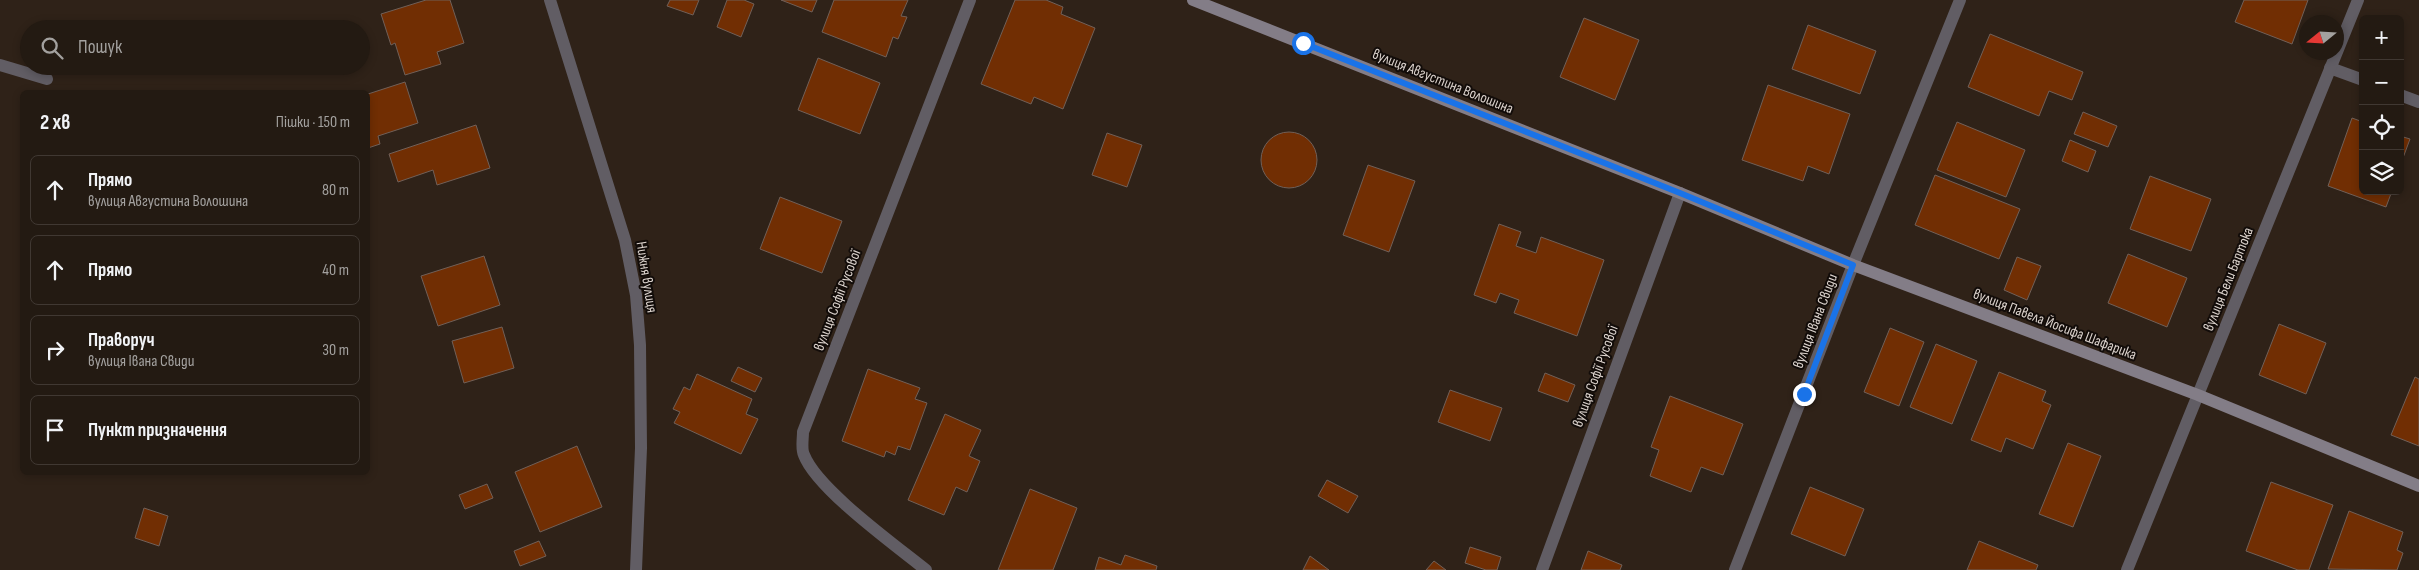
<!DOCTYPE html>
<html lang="uk">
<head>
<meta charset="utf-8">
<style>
  body { margin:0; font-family:"Sofia Sans Condensed",sans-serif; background:#2b231b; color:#f1f3f6 }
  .controls { position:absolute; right:15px; top:15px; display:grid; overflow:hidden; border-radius:8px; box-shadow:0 2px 8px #0003 }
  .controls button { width:45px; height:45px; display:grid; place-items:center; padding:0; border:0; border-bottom:1px solid #403832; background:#231a12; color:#f1f3f6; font:25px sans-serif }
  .compass { position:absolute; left:2299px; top:15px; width:45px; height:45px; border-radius:50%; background:#231a12; box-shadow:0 2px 8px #0003; rotate:252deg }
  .stop { position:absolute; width:15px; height:15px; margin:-11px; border:4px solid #1a73e8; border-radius:50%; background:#fff }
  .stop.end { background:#1a73e8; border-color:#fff; box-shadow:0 1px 5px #0008 }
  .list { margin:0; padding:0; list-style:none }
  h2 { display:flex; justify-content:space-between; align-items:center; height:65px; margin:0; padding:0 20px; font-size:21px }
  h2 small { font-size:16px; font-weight:400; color:#a3a19f }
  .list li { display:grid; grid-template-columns:32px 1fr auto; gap:15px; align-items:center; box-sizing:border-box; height:70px; margin:0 10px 10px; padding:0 10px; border:1px solid #403832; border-radius:8px }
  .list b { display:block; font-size:19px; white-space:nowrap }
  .list p { margin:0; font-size:16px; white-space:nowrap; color:#a3a19f }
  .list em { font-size:16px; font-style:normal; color:#a3a19f }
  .icon { flex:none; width:28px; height:28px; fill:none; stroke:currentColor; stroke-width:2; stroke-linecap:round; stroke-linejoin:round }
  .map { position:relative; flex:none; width:2419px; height:570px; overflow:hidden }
  .search { position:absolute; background:#231a12; box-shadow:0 2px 8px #0003; left:20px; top:20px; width:350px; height:55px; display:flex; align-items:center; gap:12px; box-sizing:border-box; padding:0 18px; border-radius:28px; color:#a3a19f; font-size:19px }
  .panel { position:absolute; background:#231a12; box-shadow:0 2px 8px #0003; left:20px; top:90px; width:350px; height:385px; border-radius:8px }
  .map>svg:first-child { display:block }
  .building { fill:#712e03; stroke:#716058 }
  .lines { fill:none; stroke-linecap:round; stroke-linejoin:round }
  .street { stroke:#615d64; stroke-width:12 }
  .secondary { stroke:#837d87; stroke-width:12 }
  .route { stroke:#1a73e8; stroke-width:6 }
  .labels { text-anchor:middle; stroke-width:4; stroke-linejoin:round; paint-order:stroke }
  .street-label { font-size:15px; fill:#dcd3cd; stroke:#120c09 }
</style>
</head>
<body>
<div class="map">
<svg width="2419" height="570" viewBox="0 0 2419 570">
  <rect width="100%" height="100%" fill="#2f2218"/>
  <g class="building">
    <polygon points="426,0 450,0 464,43 437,52 441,64 405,75 395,43 391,45 381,14"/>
    <polygon points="670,0 699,0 693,15 667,6"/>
    <polygon points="727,0 744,0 754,4 741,37 717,27"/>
    <polygon points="781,0 817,0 812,12"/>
    <polygon points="834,0 908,0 901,16 907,17 898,39 893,37 886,57 822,32"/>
    <polygon points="1015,0 1046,0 1063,7 1061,14 1095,28 1063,109 1034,97 1031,104 981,84"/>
    <polygon points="2244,0 2308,0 2292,44 2235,22"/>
    <polygon points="1584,18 1639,40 1615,100 1560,77"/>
    <polygon points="1808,25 1876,51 1860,94 1792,69"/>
    <polygon points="1990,34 2083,72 2072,100 2049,91 2039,116 1968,87"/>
    <polygon points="818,58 880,83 860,134 798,110"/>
    <polygon points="405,82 418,123 378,136 380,144 368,148 368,94"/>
    <polygon points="1768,85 1850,114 1829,174 1808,166 1803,181 1742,160"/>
    <polygon points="2083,112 2117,126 2108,147 2074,134"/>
    <polygon points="2352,118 2363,122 2363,191 2392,191 2386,207 2328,186"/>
    <polygon points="1957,122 2025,150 2006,197 1937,170"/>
    <polygon points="476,125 490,168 437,185 433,170 398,182 389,154"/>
    <circle cx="1289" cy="160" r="28"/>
    <polygon points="1107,133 1142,145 1127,187 1092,175"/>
    <polygon points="2400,136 2410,139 2400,166"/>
    <polygon points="2070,140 2096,151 2088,172 2062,161"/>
    <polygon points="1368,165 1415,181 1389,252 1343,235"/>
    <polygon points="1935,175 2020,209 1999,259 1915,225"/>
    <polygon points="2150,176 2211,199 2191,251 2130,229"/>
    <polygon points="780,197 842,221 822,273 760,249"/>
    <polygon points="1499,224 1521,232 1516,246 1536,253 1541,237 1604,260 1577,336 1514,313 1519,300 1500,293 1496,303 1474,295"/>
    <polygon points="2128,254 2187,278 2167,327 2108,303"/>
    <polygon points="484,256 500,305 438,326 421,276"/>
    <polygon points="2017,257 2041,266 2027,300 2004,290"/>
    <polygon points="2279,324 2326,343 2306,394 2259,375"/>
    <polygon points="502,327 514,368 464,383 452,341"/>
    <polygon points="1890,328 1924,342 1899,406 1864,392"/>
    <polygon points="1936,344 1977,361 1952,424 1910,407"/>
    <polygon points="738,367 762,378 755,392 731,381"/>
    <polygon points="868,369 920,388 915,399 927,403 910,450 898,446 895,455 886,451 884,457 842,441"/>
    <polygon points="1999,372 2046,391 2042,401 2051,405 2033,449 2006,438 2001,452 1971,440"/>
    <polygon points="1545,373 1575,385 1568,402 1538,391"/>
    <polygon points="697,374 752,399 746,414 758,419 741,454 674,423 680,412 673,409 684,387 690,390"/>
    <polygon points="2415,377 2419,379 2419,446 2391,435"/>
    <polygon points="1450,390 1502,408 1490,441 1438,422"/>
    <polygon points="1670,396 1743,424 1723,475 1701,467 1691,492 1650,476 1659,450 1651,447"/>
    <polygon points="945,414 981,430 969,456 980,461 967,492 956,487 944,515 908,500"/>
    <polygon points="2068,443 2101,456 2073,527 2039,514"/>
    <polygon points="577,446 602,507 540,532 515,472"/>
    <polygon points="1327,480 1358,496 1348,513 1318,496"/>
    <polygon points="2271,482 2333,505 2309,570 2298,570 2246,551"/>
    <polygon points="487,484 493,498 465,509 459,495"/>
    <polygon points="1810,487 1864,509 1845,556 1791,534"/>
    <polygon points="1030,489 1077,508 1053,570 998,570"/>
    <polygon points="144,508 168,516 159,546 135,538"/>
    <polygon points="2349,511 2403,532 2397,550 2403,553 2397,570 2328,569"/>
    <polygon points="539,541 546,556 520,566 514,551"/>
    <polygon points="1979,541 2038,565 2036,570 1967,570"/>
    <polygon points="1470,547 1501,557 1497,570 1486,570 1465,563"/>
    <polygon points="1588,551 1622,565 1620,570 1581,570"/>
    <polygon points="1125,555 1157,566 1156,570 1095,570 1099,557 1121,565"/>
    <polygon points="1310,556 1329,570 1303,570"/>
    <polygon points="1434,561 1446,570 1426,570"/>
  </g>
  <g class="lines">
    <g class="street">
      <polyline points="550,0 625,240 636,295 640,345 641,448 636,570"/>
      <polyline points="0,65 47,79"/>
      <polyline points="2330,68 2363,80"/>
      <polyline points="2400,95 2419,102"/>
      <path d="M926 570C895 545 817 489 804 455 801 449 803 439 803 432L970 0"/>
      <polyline points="1542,570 1680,193"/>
      <polyline points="1735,570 1853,265 1960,0"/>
      <polyline points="2127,570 2358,0"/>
    </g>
    <polyline class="secondary" points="1193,0 1680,193 1853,265 2198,395 2419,486"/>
  </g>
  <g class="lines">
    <polyline class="route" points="1303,43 1680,193 1853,265 1804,394"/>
  </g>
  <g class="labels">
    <g class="street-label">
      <text transform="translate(1443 81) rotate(22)" y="5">вулиця Августина Волошина</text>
      <text transform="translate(647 277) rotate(81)" y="5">Нижня вулиця</text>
      <text transform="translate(2228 279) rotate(-68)" y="5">вулиця Бели Бартока</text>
      <text transform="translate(837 300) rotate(-69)" y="5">вулиця Софії Русової</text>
      <text transform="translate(1815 321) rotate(-69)" y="5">вулиця Івана Свиди</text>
      <text transform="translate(2055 324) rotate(21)" y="5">вулиця Павела Йосифа Шафарика</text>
      <text transform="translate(1595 376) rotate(-70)" y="5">вулиця Софії Русової</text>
    </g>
  </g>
</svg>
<div class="controls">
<button>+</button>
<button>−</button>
<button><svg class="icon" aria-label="locate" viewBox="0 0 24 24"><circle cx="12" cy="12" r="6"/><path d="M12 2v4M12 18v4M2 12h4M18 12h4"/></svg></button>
<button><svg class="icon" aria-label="layers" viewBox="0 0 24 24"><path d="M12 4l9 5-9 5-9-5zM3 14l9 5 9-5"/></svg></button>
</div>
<svg class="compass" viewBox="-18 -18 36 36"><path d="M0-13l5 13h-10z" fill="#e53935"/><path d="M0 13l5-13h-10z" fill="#a3a19f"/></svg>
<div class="stop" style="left:1303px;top:43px"></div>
<div class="stop end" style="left:1804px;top:394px"></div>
<div class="search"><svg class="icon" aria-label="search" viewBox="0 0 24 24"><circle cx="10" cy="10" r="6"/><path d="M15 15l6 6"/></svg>Пошук</div>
<section class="panel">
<h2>2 хв<small>Пішки · 150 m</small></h2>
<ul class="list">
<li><svg class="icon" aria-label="ahead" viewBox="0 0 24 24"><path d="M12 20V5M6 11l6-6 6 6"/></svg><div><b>Прямо</b><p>вулиця Августина Волошина</p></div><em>80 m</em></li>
<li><svg class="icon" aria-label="ahead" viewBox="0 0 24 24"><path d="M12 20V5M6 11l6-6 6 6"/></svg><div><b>Прямо</b></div><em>40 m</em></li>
<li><svg class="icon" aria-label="right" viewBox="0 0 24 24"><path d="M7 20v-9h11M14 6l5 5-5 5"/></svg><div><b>Праворуч</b><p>вулиця Івана Свиди</p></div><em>30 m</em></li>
<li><svg class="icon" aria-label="arrive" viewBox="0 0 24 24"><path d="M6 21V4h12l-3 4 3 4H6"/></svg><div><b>Пункт призначення</b></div></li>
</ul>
</section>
</div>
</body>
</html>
